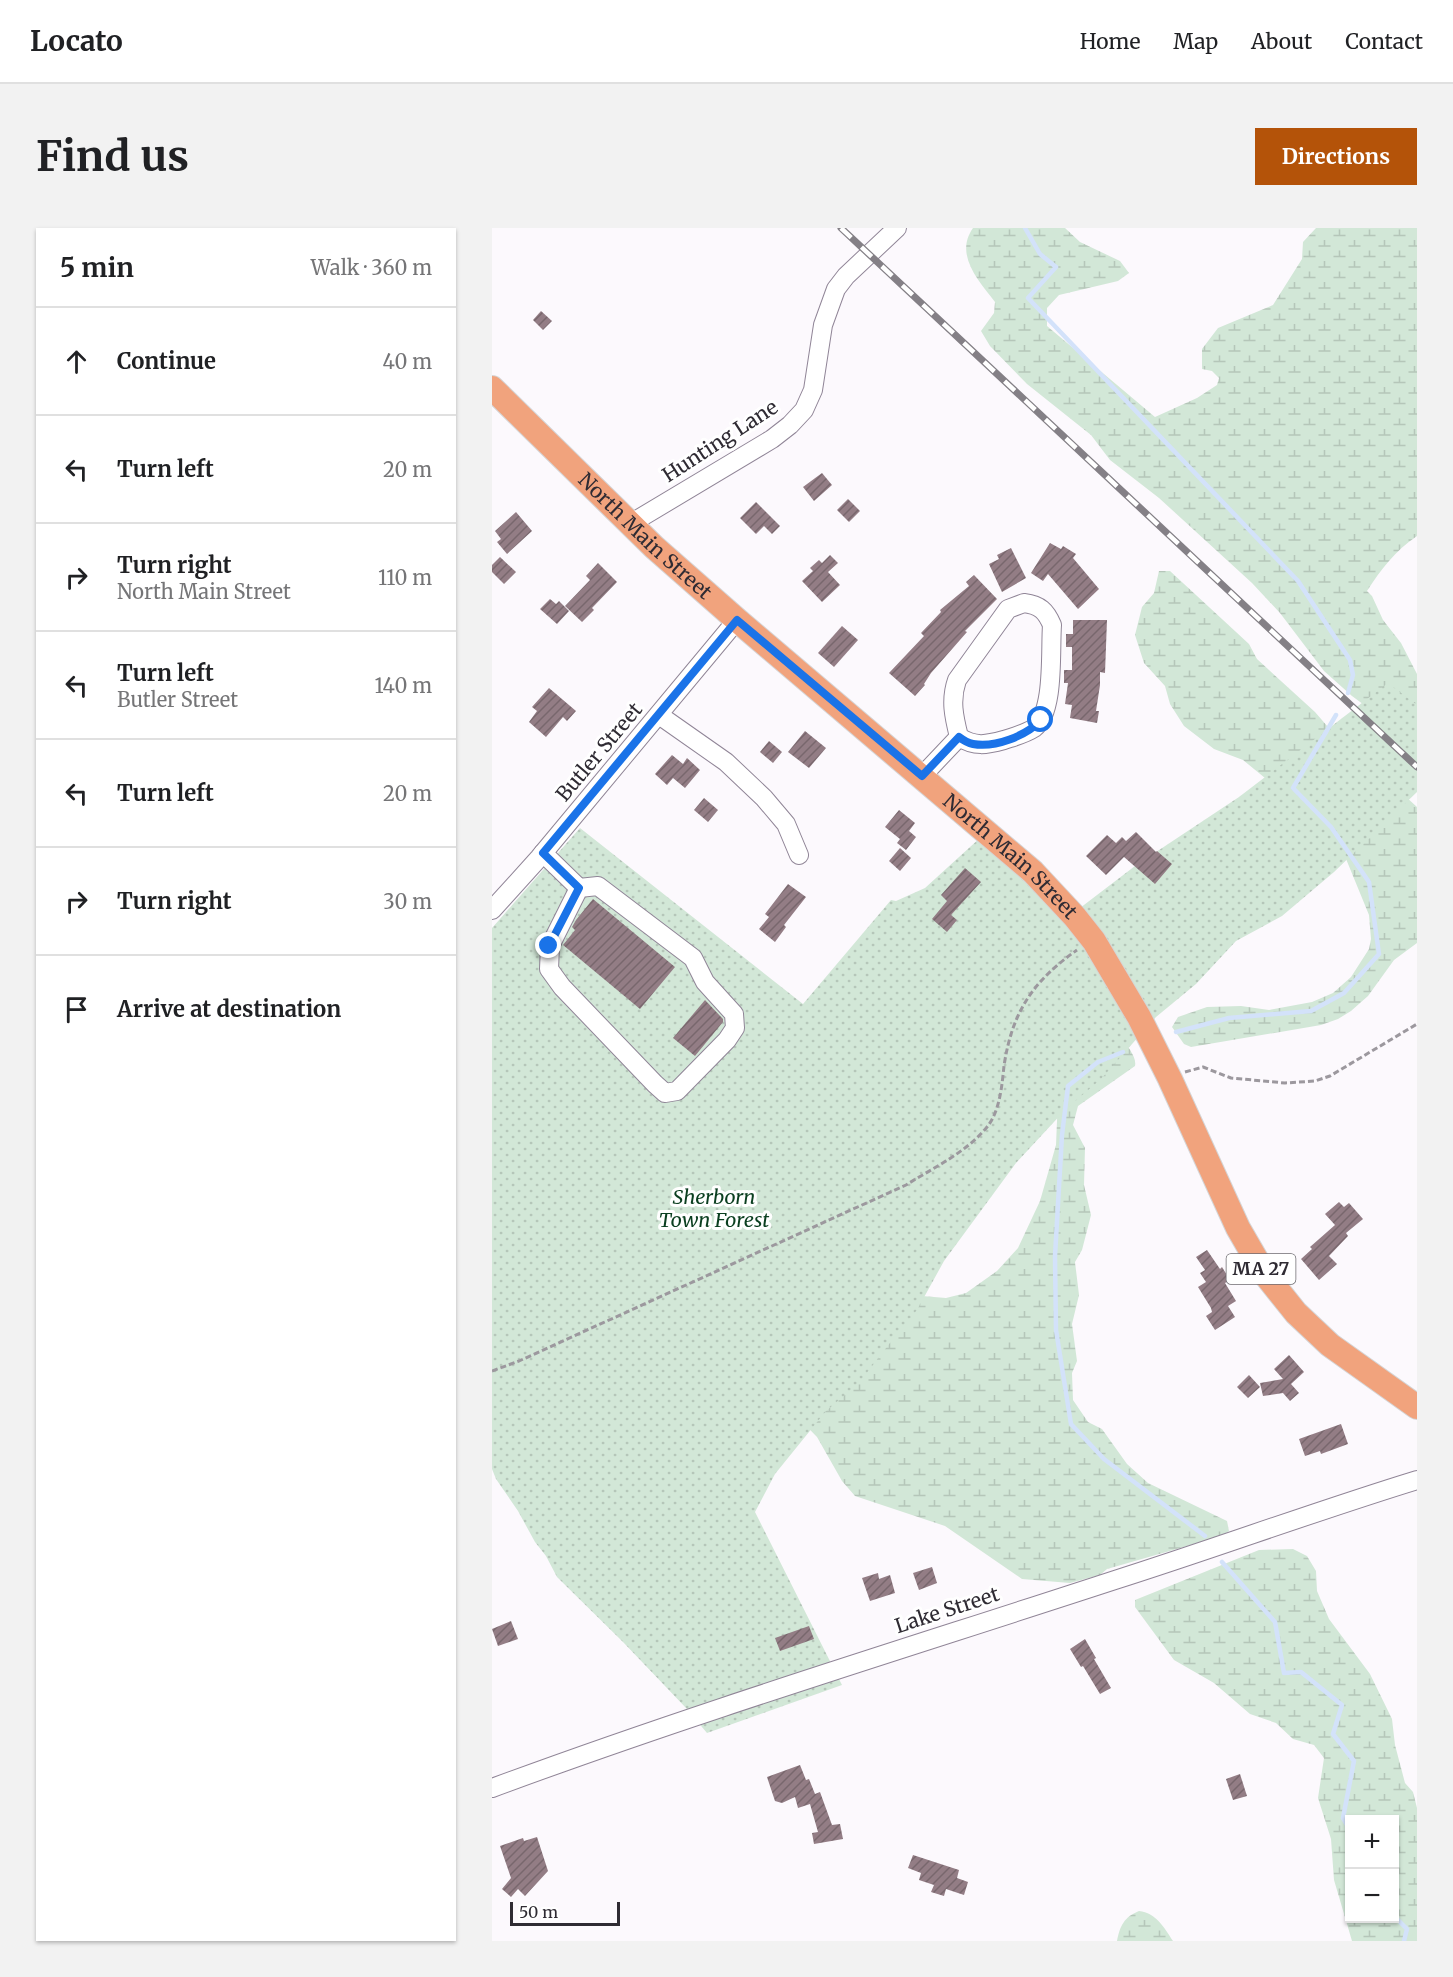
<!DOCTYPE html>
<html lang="en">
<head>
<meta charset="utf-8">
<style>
  body { margin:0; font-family:Merriweather,serif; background:#f2f2f2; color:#202124 }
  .controls { position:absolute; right:18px; bottom:18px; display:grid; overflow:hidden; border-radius:0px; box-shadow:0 2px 4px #0004 }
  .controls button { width:54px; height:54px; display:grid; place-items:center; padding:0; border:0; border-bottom:2px solid #e0e0e0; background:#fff; color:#202124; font:30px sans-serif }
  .scale { position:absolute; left:18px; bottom:15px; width:110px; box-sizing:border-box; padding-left:6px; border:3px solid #2f2b33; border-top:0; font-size:16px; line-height:21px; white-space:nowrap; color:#2f2b33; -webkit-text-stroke:4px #fff; paint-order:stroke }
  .stop { position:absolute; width:18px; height:18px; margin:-14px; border:4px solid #1a73e8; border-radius:50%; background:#fff }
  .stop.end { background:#1a73e8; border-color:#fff; box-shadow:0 2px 6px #0008 }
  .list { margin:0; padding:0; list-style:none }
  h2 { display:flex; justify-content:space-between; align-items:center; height:78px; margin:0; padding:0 24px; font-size:26px }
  h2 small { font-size:20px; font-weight:400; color:#757577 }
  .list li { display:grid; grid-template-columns:39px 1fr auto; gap:18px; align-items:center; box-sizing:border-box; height:108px; padding:0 24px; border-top:2px solid #e0e0e0 }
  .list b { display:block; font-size:22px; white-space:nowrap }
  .list p { margin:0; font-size:20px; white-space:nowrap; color:#757577 }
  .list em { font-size:20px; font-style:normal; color:#757577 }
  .icon { flex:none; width:33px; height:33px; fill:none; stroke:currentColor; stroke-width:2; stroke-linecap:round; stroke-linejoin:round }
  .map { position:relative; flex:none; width:925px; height:1713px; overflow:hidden; border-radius:0px }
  header { display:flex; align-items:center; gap:36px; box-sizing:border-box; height:84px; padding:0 30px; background:#fff; border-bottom:2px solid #e0e0e0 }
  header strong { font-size:28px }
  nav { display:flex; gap:33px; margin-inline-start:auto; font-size:21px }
  .intro { display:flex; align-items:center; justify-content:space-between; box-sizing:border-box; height:144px; padding:0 36px }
  h1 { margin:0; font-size:42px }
  .button { padding:15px 27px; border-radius:0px; background:#b45309; color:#fff; font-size:21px; font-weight:700 }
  main { display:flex; gap:36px; padding:0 36px }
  aside { flex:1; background:#fff; border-radius:0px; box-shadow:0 2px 4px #0004 }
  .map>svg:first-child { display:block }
  .wetland { fill:url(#wetland-marsh); fill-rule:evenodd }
  .park { fill:url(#park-dots) }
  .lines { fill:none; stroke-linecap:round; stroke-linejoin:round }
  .stream { stroke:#d3e2fa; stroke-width:4.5 }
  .building { fill:url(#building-hatch) }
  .minor-casing { stroke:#908597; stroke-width:20 }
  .major-casing { stroke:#d5d5d6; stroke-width:26 }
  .path { stroke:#9c989e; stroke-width:3; stroke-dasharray:6 3; stroke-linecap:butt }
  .minor { stroke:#fff; stroke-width:18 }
  .major { stroke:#f1a37d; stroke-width:24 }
  .rail-casing { stroke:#848086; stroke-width:7 }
  .rail { stroke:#fff; stroke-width:4.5; stroke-dasharray:14; stroke-linecap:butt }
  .route { stroke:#1a73e8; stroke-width:8 }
  .labels { text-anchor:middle; stroke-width:6; stroke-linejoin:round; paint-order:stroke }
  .shield { fill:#fff; stroke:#6d6b70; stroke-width:1.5 }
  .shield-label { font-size:18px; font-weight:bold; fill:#2f2b33 }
  .street-label { font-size:20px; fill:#2f2b33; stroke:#fff }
  .park-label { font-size:20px; font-style:italic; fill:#0b3f20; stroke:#fff }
</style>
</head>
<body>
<header>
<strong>Locato</strong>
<nav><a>Home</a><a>Map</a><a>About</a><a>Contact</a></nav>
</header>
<div class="intro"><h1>Find us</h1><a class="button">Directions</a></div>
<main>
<aside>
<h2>5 min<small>Walk · 360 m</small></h2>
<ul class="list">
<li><svg class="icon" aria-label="ahead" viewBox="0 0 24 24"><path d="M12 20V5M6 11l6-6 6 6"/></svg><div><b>Continue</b></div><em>40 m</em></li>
<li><svg class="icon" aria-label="left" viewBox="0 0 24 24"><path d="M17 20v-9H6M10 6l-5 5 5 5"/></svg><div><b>Turn left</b></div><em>20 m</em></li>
<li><svg class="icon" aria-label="right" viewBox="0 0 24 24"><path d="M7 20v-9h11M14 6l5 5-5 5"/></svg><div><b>Turn right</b><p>North Main Street</p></div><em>110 m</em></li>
<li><svg class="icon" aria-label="left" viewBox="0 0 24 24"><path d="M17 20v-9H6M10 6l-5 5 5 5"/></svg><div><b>Turn left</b><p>Butler Street</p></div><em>140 m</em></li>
<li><svg class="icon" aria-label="left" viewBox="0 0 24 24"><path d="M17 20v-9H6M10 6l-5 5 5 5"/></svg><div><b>Turn left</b></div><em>20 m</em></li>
<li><svg class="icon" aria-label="right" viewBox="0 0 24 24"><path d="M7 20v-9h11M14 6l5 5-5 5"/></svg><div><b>Turn right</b></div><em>30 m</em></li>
<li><svg class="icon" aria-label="arrive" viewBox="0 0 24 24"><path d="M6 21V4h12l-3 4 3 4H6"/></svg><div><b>Arrive at destination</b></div></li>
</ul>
</aside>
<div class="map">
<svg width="925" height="1713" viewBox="0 0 925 1713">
  <defs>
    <pattern id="wetland-marsh" width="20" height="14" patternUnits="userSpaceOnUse" patternTransform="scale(1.5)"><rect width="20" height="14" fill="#d2e7d7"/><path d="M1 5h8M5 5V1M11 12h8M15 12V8" fill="none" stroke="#b5c6b9"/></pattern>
    <pattern id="park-dots" width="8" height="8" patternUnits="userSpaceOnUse" patternTransform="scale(1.5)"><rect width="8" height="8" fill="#d2e7d7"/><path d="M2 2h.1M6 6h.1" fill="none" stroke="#b5c6b9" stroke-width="1.8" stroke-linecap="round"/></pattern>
    <pattern id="building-hatch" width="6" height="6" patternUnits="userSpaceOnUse" patternTransform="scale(1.5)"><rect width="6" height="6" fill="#937d85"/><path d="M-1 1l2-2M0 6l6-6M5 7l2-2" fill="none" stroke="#78676d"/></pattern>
  </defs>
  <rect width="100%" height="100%" fill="#fcf9fd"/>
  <g class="wetland">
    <path d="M481 0H573L588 14 628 33 637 45 626 53 567 67 555 80V98L663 189 705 170 725 157 727 150 720 143 710 141V121L726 100 781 77 810 31 811 14 824 0H925V308C903 323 889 341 875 363L880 368 891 392 909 415 925 446V516L860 468 832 443 788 385 760 355 667 270 618 232 599 207 535 156 498 118 489 103 502 85 503 74C487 53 462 27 481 0Z"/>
    <polygon points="667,343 678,343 757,416 765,431 823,484 849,514 887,544 925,579 925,715 902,732 876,768 859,783 846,791 829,797 699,819 692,816 680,799 686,789 715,779 749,778 777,782 820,774 841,765 859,749 877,721 879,711 877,687 852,626 773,550 751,532 722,521 692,498 678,476 673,458 652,435 643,407 650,379 662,365"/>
    <path d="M630 810C635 818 645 829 643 838L586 878 581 897 593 920 592 957 599 987 590 1022 583 1034 587 1067 580 1096 585 1133 580 1145 581 1172 596 1194 610 1201 635 1236 656 1255 735 1293 737 1303 730 1308 615 1341 608 1347 578 1355 530 1351 453 1298 363 1268 350 1253 325 1209 265 1147 0 1026V908L418 1067 454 1070 474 1065 505 1043 526 1020 548 973 564 917 567 845Z"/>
    <path d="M801 1321 815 1328 824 1343 825 1363 837 1391 878 1446 900 1491 903 1517 913 1555 921 1564 925 1580V1713H860L842 1652 839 1611 826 1570 832 1530 822 1517 801 1511 784 1495 758 1486 722 1455 682 1432 643 1379V1372L767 1322ZM858 1592H902V1690H858Z"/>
    <path d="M647 1683C664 1685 672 1699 681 1713H625C628 1698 632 1689 647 1683Z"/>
  </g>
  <polygon class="park" points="896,455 925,477 925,564 842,644 790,688 744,713 704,756 664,789 609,851 574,881 524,935 452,1033 425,1082 411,1098 367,1155 334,1183 283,1246 263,1284 350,1457 215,1505 194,1480 131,1414 65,1349 54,1328 43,1314 26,1283 4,1251 0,1241 0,700 88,600 311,776 399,672 404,673 433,660 489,609 588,680 643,638 747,569"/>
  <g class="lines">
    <g class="stream">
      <polyline points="533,0 548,26 564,39 536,70 806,353 858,432 861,447 856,465"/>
      <polyline points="684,804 737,790 819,783 852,765 887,726 877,654 839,599 801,560 844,487"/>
      <polyline points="631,824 606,834 576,858 570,907 563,1028 564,1102 579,1196 612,1231 713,1308"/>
      <polyline points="730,1334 783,1394 792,1445 809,1444 850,1477 841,1506 862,1533 851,1590 858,1602"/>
      <polyline points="902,1688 915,1701 912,1713"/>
    </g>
  </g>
  <g class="building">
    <polygon points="49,83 60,93 51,102 41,92"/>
    <polygon points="330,245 340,257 322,273 311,259"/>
    <polygon points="356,271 368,283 357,294 345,282"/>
    <polygon points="264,274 288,298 280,306 272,298 264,306 248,290"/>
    <polygon points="24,284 40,303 15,326 5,314 9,311 3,303"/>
    <polygon points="558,315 569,321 571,318 584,326 581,330 607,361 586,381 556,346 551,353 539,345"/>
    <polygon points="519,320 534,350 510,364 497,336 507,331 505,327"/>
    <polygon points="338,327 346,335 336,344 348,357 330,374 310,353 321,343 318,340 327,332 330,335"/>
    <polygon points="8,329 24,344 12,356 0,344 0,337"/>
    <polygon points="106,335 125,354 100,380 102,382 90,394 73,378 98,352 94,348"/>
    <polygon points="482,347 505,371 473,403 475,404 439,445 432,456 433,457 423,468 397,445 432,408 429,405 449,384 448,382 477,358 474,354"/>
    <polygon points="58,371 64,376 67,373 77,383 65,396 48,381"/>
    <polygon points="581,392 615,392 613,445 608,444 608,457 604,483 607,483 605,495 578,490 580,477 573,476 576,455 572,455 572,442 580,442 580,419 574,419 574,406 581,406"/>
    <polygon points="350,398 366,412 342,439 326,425"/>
    <polygon points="57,460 84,483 75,493 71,489 54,509 37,494 45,483 40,479"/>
    <polygon points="313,503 334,520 317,540 296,524"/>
    <polygon points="277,513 290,524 281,535 268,524"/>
    <polygon points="180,527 191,536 195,530 208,542 193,560 181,550 175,557 163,546"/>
    <polygon points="212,570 226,582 216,594 202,582"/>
    <polygon points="407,582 423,595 417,603 424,609 414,622 405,615 408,611 393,599"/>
    <polygon points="644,604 664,624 665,623 680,636 663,656 632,629 614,647 594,628 615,607 624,615 630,609 634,613"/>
    <polygon points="408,620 419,630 408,643 397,633"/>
    <polygon points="473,640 489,654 459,687 465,692 455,704 440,691 455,673 449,667"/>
    <polygon points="296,656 314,669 292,697 294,699 283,714 267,701 277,689 273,686"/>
    <polygon points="101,671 183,739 148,781 71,717 83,702 80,699 84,692"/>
    <polygon points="213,772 231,791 231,794 203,828 181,810"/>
    <polygon points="847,974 852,979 857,975 871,991 854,1005 856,1008 837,1028 845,1036 827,1052 809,1031 820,1021 818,1019 843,997 833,986"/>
    <polygon points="715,1022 728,1041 730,1039 738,1052 733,1055 744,1073 736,1078 743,1089 723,1102 714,1088 720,1084 719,1080 706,1059 714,1054 708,1045 713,1042 704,1029"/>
    <polygon points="797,1127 812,1144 799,1156 807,1165 798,1173 791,1165 771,1168 768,1155 791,1151 782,1141"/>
    <polygon points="757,1147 768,1159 756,1170 745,1159"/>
    <polygon points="849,1196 856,1216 829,1226 828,1223 813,1228 807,1211"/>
    <polygon points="440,1339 445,1355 427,1362 421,1345"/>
    <polygon points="386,1345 387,1351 398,1347 403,1365 378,1373 370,1350"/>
    <polygon points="19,1393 26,1411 6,1418 0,1401"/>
    <polygon points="317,1398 322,1411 288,1423 283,1410"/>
    <polygon points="593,1411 604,1430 602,1431 619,1460 608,1466 591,1438 589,1439 578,1421"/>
    <polygon points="308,1537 314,1552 317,1551 323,1566 328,1564 340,1597 348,1596 351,1611 322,1616 320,1605 326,1604 318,1576 306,1580 303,1569 290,1575 283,1573 275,1549"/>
    <polygon points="748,1546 755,1568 741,1572 734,1551"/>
    <polygon points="45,1609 56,1643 33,1668 26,1661 19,1669 10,1661 19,1650 8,1618 31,1610 32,1613"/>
    <polygon points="421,1627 467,1642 465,1650 476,1654 472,1667 454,1661 452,1668 439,1664 442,1657 427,1652 429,1645 416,1640"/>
  </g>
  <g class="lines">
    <defs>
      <g id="minor">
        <polyline points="138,296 280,211 298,197 312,182 321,162 331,97 344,61 354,48 405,0"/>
        <path d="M532 375C548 377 554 383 560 397 558 423 563 484 542 500 533 506 521 509 512 512 494 517 483 519 467 509 462 489 458 472 465 452L516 381Z"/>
        <polyline points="167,487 234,534 272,570 294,596 307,627"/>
        <polyline points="430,548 467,509"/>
        <polyline points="51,625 87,660 58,718 57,741 70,759 163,856 173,865 185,863 235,812 243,800 242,786 213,754 201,730 106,658 87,660"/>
        <polyline points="0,682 47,630 245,392"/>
        <path d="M0 1560C205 1484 415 1420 623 1352 724 1320 824 1283 925 1252"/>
      </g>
      <g id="major">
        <path id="s1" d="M0 160 162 319 245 392 541 644 583 689 602 713 647 789 678 851 746 1000 772 1045 804 1085 838 1117 925 1179"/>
      </g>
    </defs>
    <use href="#minor" class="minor-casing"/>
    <use href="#major" class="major-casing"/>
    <g class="path">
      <polyline points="693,844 711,839 739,850 793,855 823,853 838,848 925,796"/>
      <path d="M0 1143 27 1133 414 957C441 940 475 924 495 899 508 883 510 857 512 838 520 784 541 753 585 722"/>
    </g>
    <use href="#minor" class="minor"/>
    <use href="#major" class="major"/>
    <defs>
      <polyline id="rail" points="349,0 925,539"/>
    </defs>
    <use href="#rail" class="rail-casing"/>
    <use href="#rail" class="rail"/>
  </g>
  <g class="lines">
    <path class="route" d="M57 718 87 660 51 625 245 392 430 548 467 509C471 512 476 515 481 516 503 520 534 508 549 492"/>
  </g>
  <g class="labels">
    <rect class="shield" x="734.5" y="1026" width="69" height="30" rx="4.5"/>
    <g class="shield-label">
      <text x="769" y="1047">MA 27</text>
    </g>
    <g class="street-label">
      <text transform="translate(228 213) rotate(-33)" y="7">Hunting Lane</text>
      <text dy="7" stroke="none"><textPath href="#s1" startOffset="213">North Main Street</textPath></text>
      <text transform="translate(107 524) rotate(-50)" y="7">Butler Street</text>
      <text dy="7" stroke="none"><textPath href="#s1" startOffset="699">North Main Street</textPath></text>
      <text transform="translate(455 1382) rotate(-18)" y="7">Lake Street</text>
    </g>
    <g class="park-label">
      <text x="222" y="976">Sherborn<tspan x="222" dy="23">Town Forest</tspan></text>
    </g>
  </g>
</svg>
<div class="controls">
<button>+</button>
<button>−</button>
</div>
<div class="scale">50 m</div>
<div class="stop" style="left:549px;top:492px"></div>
<div class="stop end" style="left:57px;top:718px"></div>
</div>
</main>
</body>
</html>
